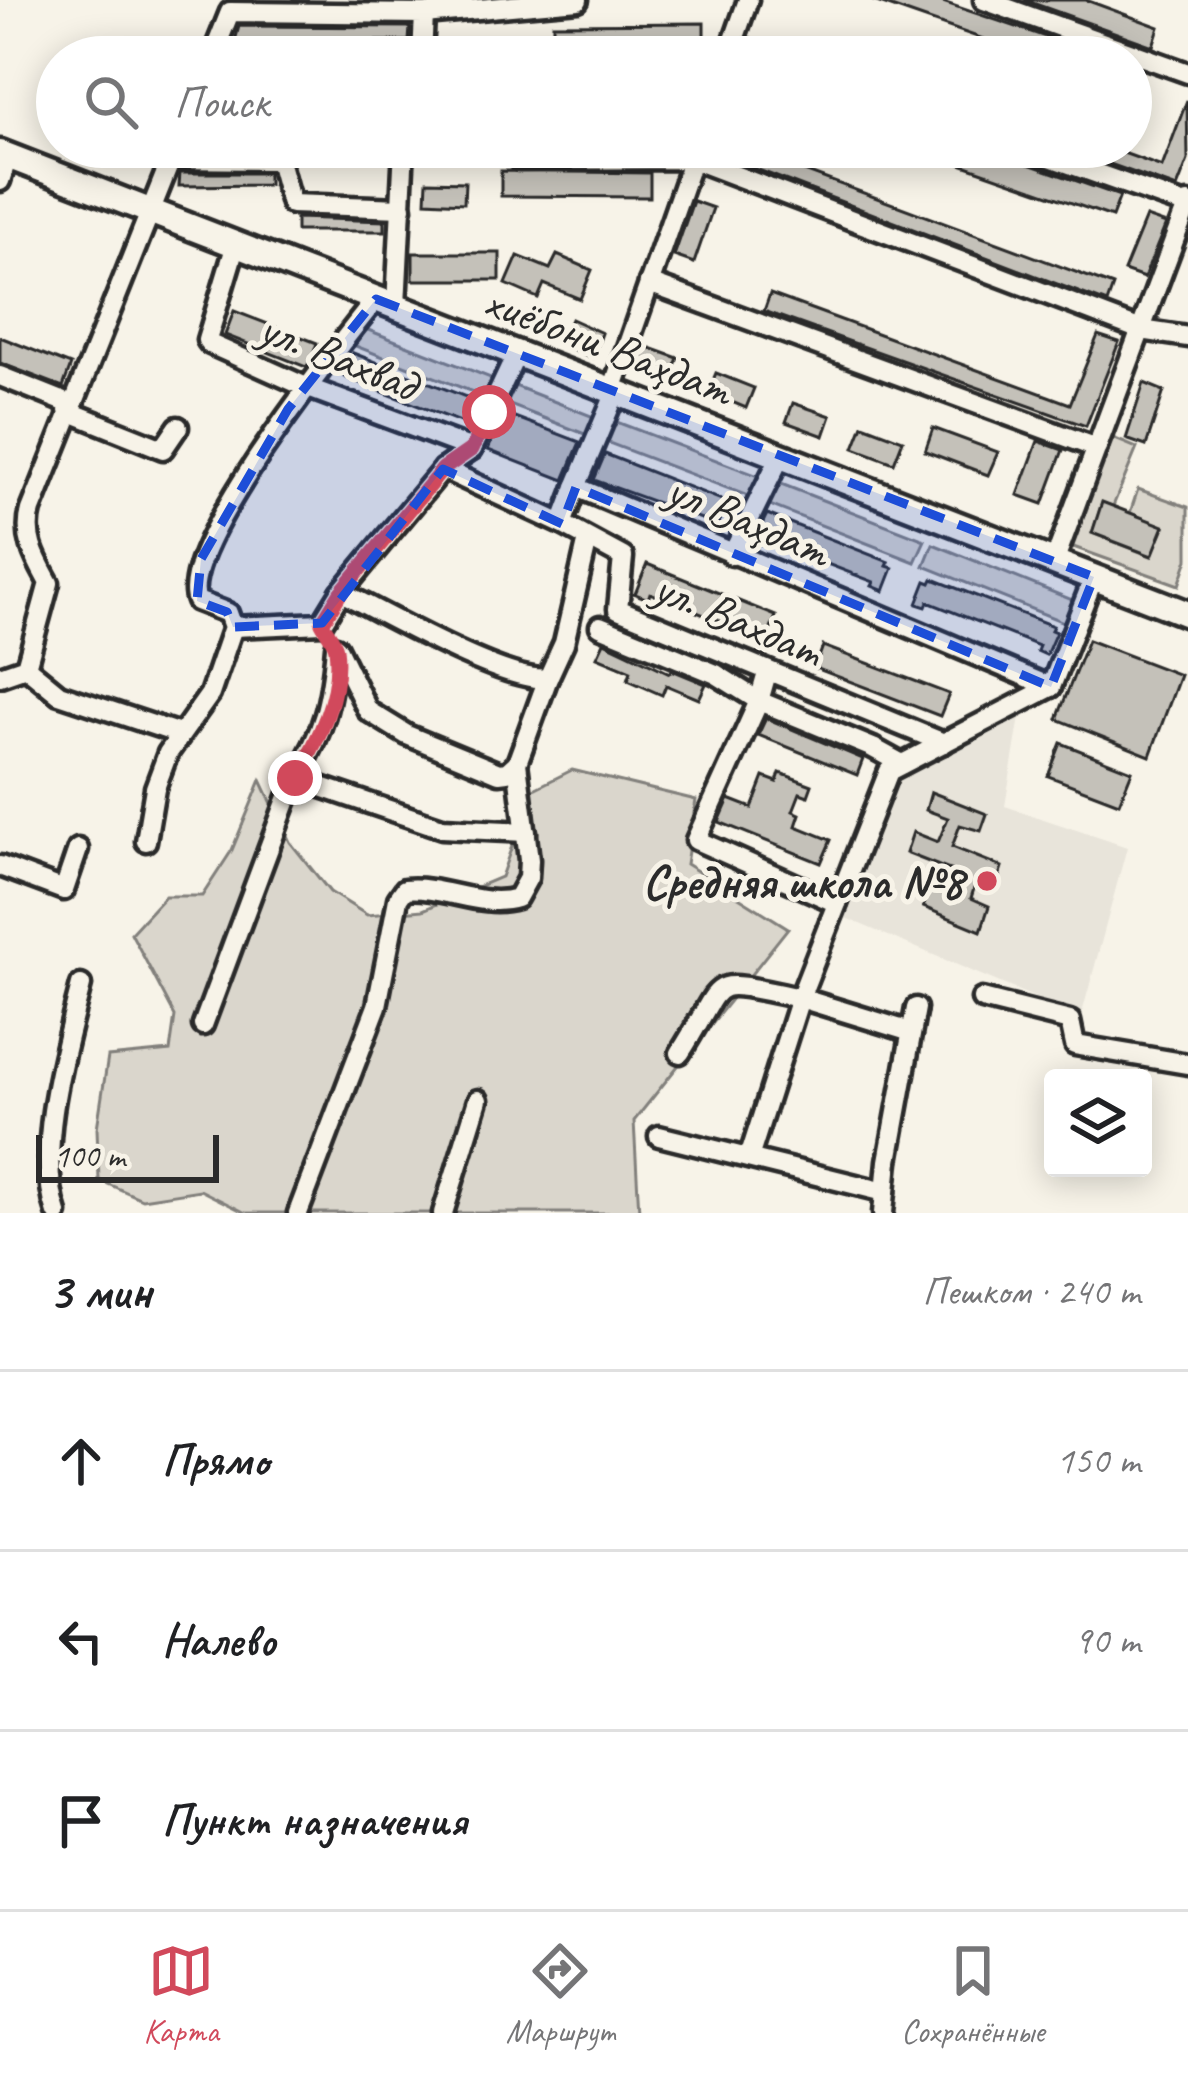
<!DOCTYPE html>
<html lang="ru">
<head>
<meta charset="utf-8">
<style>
  body { margin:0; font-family:Caveat,sans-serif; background:#f2f2f2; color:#202124 }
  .controls { position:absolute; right:36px; bottom:36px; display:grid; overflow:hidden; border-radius:12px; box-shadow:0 6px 30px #0003 }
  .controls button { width:108px; height:108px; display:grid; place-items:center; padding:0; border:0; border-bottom:3px solid #e0e0e0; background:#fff; color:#202124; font:60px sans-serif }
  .scale { position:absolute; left:36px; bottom:30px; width:183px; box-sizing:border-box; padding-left:12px; border:6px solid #2b2b2b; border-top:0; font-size:33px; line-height:42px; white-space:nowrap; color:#2b2b2b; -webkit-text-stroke:9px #f7f3e8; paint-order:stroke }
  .stop { position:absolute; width:36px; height:36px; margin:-27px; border:9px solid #d1495b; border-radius:50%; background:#fff }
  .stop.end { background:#d1495b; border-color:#fff; box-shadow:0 3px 12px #0008 }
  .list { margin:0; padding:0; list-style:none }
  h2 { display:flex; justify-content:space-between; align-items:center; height:156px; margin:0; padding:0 48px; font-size:51px }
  h2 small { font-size:39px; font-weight:400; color:#757577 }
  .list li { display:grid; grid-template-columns:78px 1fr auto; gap:36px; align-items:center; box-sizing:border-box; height:180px; padding:0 48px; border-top:3px solid #e0e0e0 }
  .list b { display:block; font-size:45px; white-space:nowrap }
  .list em { font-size:39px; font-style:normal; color:#757577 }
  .icon { flex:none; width:66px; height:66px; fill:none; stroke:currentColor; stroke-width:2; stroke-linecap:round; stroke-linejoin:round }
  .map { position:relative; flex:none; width:1188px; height:1213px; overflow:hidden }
  .search { position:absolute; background:#fff; box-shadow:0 6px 30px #0003; left:36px; right:36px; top:36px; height:132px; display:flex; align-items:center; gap:30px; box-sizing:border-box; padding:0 42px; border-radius:66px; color:#757577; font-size:45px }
  .sheet { height:696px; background:#fff }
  nav { display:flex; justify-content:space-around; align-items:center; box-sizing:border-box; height:168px; border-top:3px solid #e0e0e0; background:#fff; font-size:33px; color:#757577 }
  nav a { display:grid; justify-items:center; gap:6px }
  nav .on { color:#d1495b }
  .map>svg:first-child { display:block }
  .built { fill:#e8e4da }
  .green { fill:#dad6cc; stroke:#82807c; stroke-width:3 }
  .building { fill:#c4c1b9; stroke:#2b2b2b; stroke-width:3 }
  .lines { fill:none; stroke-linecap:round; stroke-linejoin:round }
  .minor-casing { stroke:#2b2b2b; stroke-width:27 }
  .major-casing { stroke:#2b2b2b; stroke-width:33 }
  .minor { stroke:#f7f3e8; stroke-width:18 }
  .major { stroke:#f7f3e8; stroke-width:24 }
  .route { stroke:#d1495b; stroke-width:15 }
  .marked { fill:#1d4ed8; fill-opacity:0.2; stroke:#1d4ed8; stroke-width:9; stroke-dasharray:24 15; stroke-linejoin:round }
  .poi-dot { fill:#d1495b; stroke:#f7f3e8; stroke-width:4.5 }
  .labels { text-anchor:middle; stroke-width:10; stroke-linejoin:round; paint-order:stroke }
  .street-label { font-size:48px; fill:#2b2b2b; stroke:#f7f3e8 }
  .poi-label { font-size:48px; font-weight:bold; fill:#2b2b2b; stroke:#f7f3e8; text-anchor:end }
</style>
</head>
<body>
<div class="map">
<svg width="1188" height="1213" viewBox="0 0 1188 1213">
  <rect width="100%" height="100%" fill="#f7f3e8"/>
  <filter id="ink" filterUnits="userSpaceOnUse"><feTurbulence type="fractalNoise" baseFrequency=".00833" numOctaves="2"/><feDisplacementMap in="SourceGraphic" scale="24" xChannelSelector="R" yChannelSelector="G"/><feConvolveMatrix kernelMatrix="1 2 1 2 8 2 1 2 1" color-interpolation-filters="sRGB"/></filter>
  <g filter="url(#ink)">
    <polygon class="built" points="1020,717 1005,806 1127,847 1081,1017 841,916 900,775"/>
    <g class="green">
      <polygon points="363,328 496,380 488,398 353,345"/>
      <polygon points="515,386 599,419 590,436 507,404"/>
      <polygon points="614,421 761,477 753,498 606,442"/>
      <polygon points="1108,436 1137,448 1113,506 1102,503 1092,533 1151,556 1164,527 1130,513 1138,489 1188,507 1188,559 1179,585 1065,544"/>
      <polygon points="776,482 925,540 915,562 767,504"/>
      <polygon points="933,544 1075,601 1066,623 924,566"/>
      <polygon points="572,770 696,800 686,864 788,928 634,1121 639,1213 246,1213 200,1190 142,1199 99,1180 97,1128 108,1057 170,1051 175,1016 131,933 165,896 202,896 232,850 261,780 290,842 330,892 367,915 423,910 501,877 532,790"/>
    </g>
    <g class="building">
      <polygon points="871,0 937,0 1075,47 1071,57 1035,57"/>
      <polygon points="1024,0 1086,0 1159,27 1153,46"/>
      <polygon points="704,23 704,49 553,50 553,24"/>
      <polygon points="239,26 410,27 409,41 235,41"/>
      <polygon points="1187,100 1188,160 1177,188 1062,147 1107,147 1162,167"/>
      <polygon points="740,147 1113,286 1107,303 735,161"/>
      <polygon points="912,147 980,147 1120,196 1112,217"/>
      <polygon points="501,171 650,173 650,197 501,196"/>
      <polygon points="180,173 268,173 268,185 179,186"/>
      <polygon points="427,181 465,182 464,203 426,201"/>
      <polygon points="693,201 713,208 694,263 674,256"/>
      <polygon points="1146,217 1166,224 1144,278 1124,271"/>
      <polygon points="296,218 385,221 385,231 296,231"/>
      <rect x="413" y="253" width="87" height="27"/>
      <polygon points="557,255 592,270 580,299 544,284 538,298 506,284 518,256 550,269"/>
      <polygon points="770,294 1070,404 1098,335 1119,342 1086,426 764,311"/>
      <polygon points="234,311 317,343 311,361 306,367 225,335"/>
      <polygon points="571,319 602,333 593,358 560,344"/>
      <polygon points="0,337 71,365 63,387 0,363"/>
      <polygon points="642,345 678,358 670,378 635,365"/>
      <polygon points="353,353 479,402 468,425 344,377"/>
      <polygon points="716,373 754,388 746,408 708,392"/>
      <polygon points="1144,383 1164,391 1146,446 1126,439"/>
      <polygon points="793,403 831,416 824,436 786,422"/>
      <polygon points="504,413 580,442 564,480 488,450"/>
      <polygon points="863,425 903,440 894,463 854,448"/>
      <polygon points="933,428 998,452 988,475 925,451"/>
      <polygon points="1038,441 1063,450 1043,504 1018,495"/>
      <polygon points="605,454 727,502 716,529 706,525 707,521 594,480"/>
      <polygon points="1102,502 1164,526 1152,556 1092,533"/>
      <polygon points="767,514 889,562 887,566 893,568 884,591 872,586 874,582 765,540 763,545 754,541"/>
      <polygon points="647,564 776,616 765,644 754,639 756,636 650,593 648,599 635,594"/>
      <polygon points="933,579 1053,626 1051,630 1056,632 1046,655 1037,651 1039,646 928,602 926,607 917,604 926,581 931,583"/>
      <polygon points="1088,640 1180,675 1150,756 1057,719"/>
      <polygon points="604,642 670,673 672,670 706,684 699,699 666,685 662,695 628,680 631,671 597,657"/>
      <polygon points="823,646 949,694 940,716 815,668"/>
      <polygon points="766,718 863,759 857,775 758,735"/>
      <polygon points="1061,743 1132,771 1119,803 1048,776"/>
      <polygon points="780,773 812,785 808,796 800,793 793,811 800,814 796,826 831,840 821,863 719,822 729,799 752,808 764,777 777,782"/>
      <polygon points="931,792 987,814 981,831 960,825 952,847 1002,867 996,886 977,879 971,898 989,906 981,931 923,907 931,884 951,892 957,873 906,853 913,832 938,842 948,818 926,810"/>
    </g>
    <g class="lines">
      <defs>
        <g id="minor">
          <polyline points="984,0 1188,73"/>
          <polyline points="424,14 578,0"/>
          <polyline points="732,44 769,57"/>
          <polyline points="212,57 230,12 424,14 422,57"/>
          <polyline points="728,57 748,0"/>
          <polyline points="1022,147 1188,206"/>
          <polyline points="171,159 279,160 291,204 402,208"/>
          <polyline points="519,160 692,159 1141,330 1188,337"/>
          <polyline points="0,181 8,156"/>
          <polyline points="236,244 207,340 210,344 306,387 472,449"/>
          <polyline points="649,283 1097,448"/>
          <polyline points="396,306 404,147"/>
          <polyline points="0,376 70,404"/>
          <polyline points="612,390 697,147"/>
          <polyline points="68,411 163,449 178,427"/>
          <polyline points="443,469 562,524 576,487 1051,687"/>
          <polyline points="576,487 616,392"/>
          <polyline points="562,524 623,557 618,609 944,743"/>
          <polyline points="732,555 781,455"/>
          <polyline points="1054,562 1188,203"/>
          <path d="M341 592C381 612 509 685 548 678L564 643 588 539"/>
          <polyline points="600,626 716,674 759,701 873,748 902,764"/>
          <polyline points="233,627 322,623 341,592 443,469 472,449 517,353"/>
          <polyline points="337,648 368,711 407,735 499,773 507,772 517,763 548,678"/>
          <polyline points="26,667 59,694 180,734"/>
          <polyline points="767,673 759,701 696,840 837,903"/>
          <path d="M0 676 26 667 49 583C36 559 23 538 31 510L176 147"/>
          <polyline points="1051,687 1094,577"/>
          <polyline points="295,778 442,828 526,832"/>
          <path d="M146 841 155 788 168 753 210 694 233 627 228 613 197 601C174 551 340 344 376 299"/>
          <polyline points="0,866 64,890 78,849"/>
          <polyline points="982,999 1070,1021 1075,1045 1188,1064"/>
          <path d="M203 1025 295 778C325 731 331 701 336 647"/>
          <polyline points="911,1032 800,998 889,771 1051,687"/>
          <path d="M680 1053C730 975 701 978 800 998L749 1158"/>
          <polyline points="659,1136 885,1192"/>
          <path d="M57 1213C35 1150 65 1049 81 985"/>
          <path d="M298 1213 377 1006 398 899 405 889C443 885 481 909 517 898L528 878 529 860 517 763"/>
          <polyline points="443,1213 478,1100"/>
          <polyline points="883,1213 888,1161 916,1008"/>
        </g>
        <polyline id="major" points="0,153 1188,614"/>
      </defs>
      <use href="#minor" class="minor-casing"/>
      <use href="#major" class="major-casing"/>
      <use href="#minor" class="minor"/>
      <use href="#major" class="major"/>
    </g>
  </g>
  <g class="lines" filter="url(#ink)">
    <path class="route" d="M295 778C318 742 342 693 336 649 335 641 326 631 322 623L341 592 443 469 472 449 489 412"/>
  </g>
  <path class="marked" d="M376 299 1094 577 1051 687 576 487 562 524 443 469 322 623 233 627 227 612 197 601 201 559 288 409Z"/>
  <circle class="poi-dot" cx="987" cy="881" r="12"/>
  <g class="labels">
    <g class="street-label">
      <text transform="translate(609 344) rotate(21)" y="17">хиёбони Ваҳдат</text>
      <text transform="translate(339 355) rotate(22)" y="17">ул. Вахвад</text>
      <text transform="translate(749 519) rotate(23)" y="17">ул Ваҳдат</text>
      <text transform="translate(739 618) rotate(23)" y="17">ул. Вахдат</text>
    </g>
    <g class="poi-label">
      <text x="963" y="898">Средняя школа №8</text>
    </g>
  </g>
</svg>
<div class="controls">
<button><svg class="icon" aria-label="layers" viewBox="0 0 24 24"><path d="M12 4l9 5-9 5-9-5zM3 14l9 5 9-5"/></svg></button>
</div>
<div class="scale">100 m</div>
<div class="stop" style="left:489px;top:412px"></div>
<div class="stop end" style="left:295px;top:778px"></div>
<div class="search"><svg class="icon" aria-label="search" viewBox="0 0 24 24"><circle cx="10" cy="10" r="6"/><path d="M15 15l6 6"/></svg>Поиск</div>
</div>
<section class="sheet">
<h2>3 мин<small>Пешком · 240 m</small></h2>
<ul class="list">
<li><svg class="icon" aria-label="ahead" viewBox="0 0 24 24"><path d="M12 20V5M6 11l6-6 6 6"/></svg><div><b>Прямо</b></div><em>150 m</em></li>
<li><svg class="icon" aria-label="left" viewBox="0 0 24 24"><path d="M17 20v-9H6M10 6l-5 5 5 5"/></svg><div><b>Налево</b></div><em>90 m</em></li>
<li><svg class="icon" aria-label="arrive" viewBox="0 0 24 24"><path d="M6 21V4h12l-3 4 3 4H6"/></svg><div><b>Пункт назначения</b></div></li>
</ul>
</section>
<nav>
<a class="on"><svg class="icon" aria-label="map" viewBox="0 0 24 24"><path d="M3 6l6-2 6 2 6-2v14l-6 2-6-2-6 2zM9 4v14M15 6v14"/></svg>Карта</a>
<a><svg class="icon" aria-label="directions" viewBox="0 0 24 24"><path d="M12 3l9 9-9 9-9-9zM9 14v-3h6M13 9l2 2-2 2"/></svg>Маршрут</a>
<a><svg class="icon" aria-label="saved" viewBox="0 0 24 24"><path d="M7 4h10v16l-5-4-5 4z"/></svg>Сохранённые</a>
</nav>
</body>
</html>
